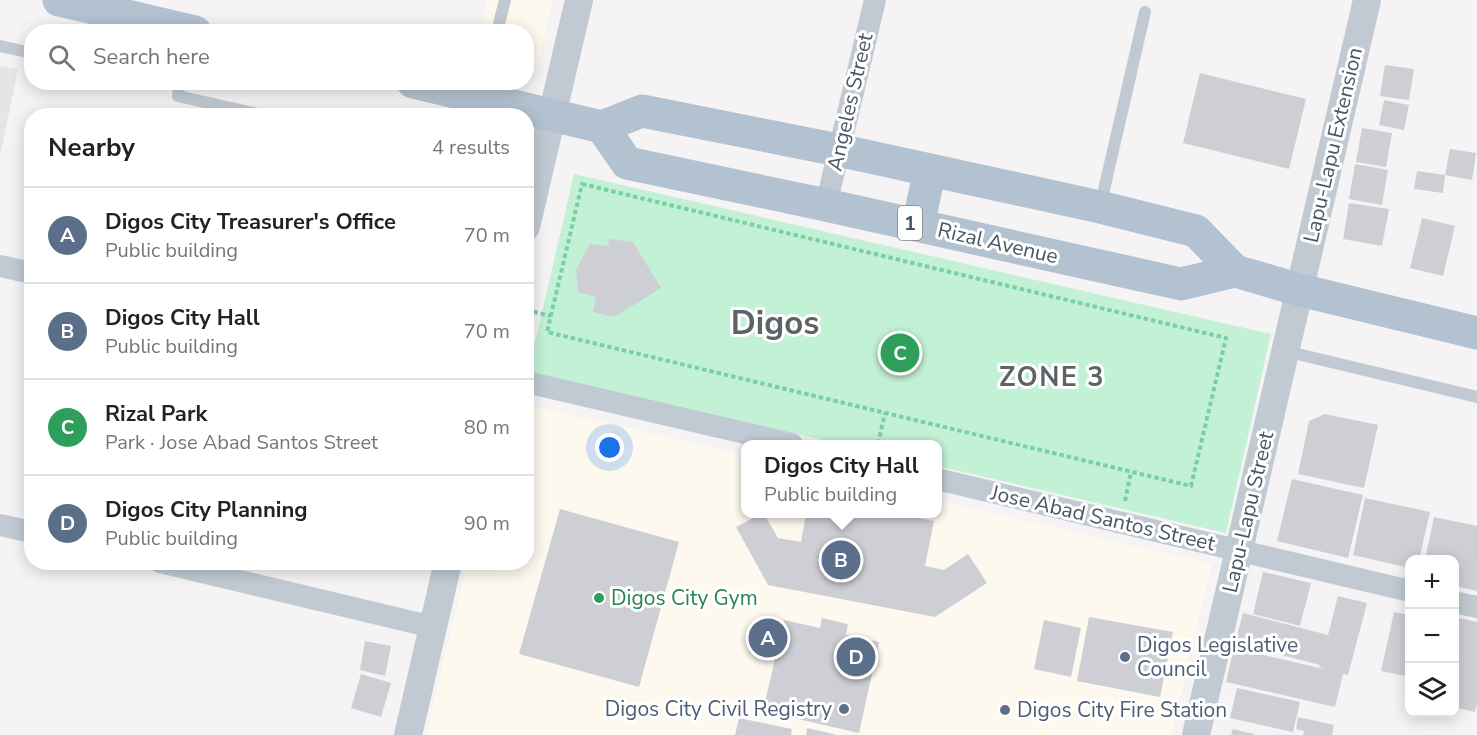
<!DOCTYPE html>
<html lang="en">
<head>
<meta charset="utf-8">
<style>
  body { margin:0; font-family:"Nunito Sans",sans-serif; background:#f6f6f6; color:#222 }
  .controls { position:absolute; right:18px; bottom:18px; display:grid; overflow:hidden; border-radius:12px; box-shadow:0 3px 15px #0003 }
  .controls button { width:54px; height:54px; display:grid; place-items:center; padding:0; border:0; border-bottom:2px solid #e0e0e0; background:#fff; color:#222; font:30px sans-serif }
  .you { position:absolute; left:610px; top:448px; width:21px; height:21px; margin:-15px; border:4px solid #fff; border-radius:50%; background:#1a73e8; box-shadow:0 0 0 9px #1a73e833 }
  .badge { display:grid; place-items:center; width:39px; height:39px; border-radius:50%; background:#db2777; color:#fff; font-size:20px; font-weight:700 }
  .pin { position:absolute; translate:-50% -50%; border:3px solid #fff; box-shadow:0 2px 6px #0006 }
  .popup { position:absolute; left:741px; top:440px; width:201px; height:78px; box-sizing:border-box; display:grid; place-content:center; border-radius:12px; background:#fff; filter:drop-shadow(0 2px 4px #0005); font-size:20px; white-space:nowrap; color:#767676 }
  .popup b { font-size:22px; color:#222 }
  .popup::after { content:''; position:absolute; left:50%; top:100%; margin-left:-12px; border:12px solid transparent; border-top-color:#fff }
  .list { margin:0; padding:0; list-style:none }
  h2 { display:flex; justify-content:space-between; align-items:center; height:78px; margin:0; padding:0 24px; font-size:26px }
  h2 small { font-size:20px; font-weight:400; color:#767676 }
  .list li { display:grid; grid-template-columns:39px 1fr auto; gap:18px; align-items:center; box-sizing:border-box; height:96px; padding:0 24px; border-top:2px solid #e0e0e0 }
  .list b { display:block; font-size:22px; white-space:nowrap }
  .list p { margin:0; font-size:20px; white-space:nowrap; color:#767676 }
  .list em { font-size:20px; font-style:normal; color:#767676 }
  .icon { flex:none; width:33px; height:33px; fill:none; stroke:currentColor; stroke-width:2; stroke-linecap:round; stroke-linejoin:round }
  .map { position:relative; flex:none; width:1477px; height:735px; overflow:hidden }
  .search { position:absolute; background:#fff; box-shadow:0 3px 15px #0003; left:24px; top:24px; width:510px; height:66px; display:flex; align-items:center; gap:15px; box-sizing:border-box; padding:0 21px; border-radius:24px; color:#767676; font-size:22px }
  .panel { position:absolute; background:#fff; box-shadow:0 3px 15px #0003; left:24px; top:108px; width:510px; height:462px; border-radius:24px }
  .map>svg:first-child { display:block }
  .commercial { fill:#fdf9ef }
  .education { fill:#e6e4e5 }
  .green { fill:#c3f1d5 }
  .building { fill:#cdcfd5 }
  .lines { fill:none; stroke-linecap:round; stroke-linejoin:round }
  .path { stroke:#7ad0a6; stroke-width:4; stroke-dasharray:4.5 3; stroke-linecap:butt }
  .service { stroke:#c1cad2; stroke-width:12 }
  .minor { stroke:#c1cad2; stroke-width:22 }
  .tertiary { stroke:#c1cad2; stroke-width:28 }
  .primary { stroke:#b3c2d1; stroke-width:33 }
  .leisure-dot { fill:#2e9e5b; stroke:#fff; stroke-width:2 }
  .service-dot { fill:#5c6f8a; stroke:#fff; stroke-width:2 }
  .labels { text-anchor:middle; stroke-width:6; stroke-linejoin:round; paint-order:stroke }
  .shield { fill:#fff; stroke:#808990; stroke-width:1.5 }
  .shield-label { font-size:20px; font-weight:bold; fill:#4a5661 }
  .street-label { font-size:21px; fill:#4a5661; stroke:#fff }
  .leisure-label { font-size:21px; fill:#27864d; stroke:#fff; text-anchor:start }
  .service-label { font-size:21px; fill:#4e5e75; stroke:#fff; text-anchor:start }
  .district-label { font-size:27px; font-weight:bold; letter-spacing:1.5px; fill:#5f6368; stroke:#fff }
  .town-label { font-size:33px; font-weight:bold; fill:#5f6368; stroke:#fff }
</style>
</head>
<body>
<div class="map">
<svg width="1477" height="735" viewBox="0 0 1477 735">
  <rect width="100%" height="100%" fill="#f5f3f3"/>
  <g class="commercial">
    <polygon points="487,0 552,0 539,62 527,59 526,32 481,32"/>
    <polygon points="527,405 745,455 745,514 937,514 937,500 1212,564 1171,735 426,735 467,563 526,562"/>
  </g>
  <polygon class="education" points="0,66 18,69 0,156"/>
  <polygon class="green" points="574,174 1271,334 1226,533 937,466 937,444 842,444 528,373"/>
  <g class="building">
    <polygon points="1385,65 1414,69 1409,100 1380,96"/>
    <polygon points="1200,73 1306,99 1289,169 1183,143"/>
    <polygon points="1384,100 1409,105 1404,130 1379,125"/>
    <polygon points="1362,128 1392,133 1386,167 1356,162"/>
    <polygon points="1450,149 1476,153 1472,180 1445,175"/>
    <polygon points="1355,164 1388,170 1382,205 1349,199"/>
    <polygon points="1417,171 1445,175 1443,193 1414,189"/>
    <polygon points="1349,203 1389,209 1382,246 1343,239"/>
    <polygon points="1422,218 1455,226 1443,276 1410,268"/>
    <polygon points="609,239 633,242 661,288 614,317 593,312 596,297 578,292 576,270 590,244 608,246"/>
    <polygon points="1325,414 1378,425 1364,488 1298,474 1309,421"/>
    <polygon points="1292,479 1363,495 1348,558 1277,541"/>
    <polygon points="1365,498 1430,512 1419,560 1410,560 1410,568 1353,555"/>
    <polygon points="560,509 679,542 639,687 519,654"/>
    <polygon points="761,514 764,514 778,538 801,542 806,514 893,514 934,521 925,566 944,570 968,554 987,583 935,617 768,585 736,527"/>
    <polygon points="1434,517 1477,526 1477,591 1454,586 1454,560 1425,560"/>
    <polygon points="1263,572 1311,583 1300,626 1253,614"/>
    <polygon points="1338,596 1367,603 1348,675 1343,674 1335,707 1226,682 1234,648 1328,670 1319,667 1320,665 1235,643 1243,613 1328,635"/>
    <polygon points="1394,612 1410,615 1410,677 1381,671"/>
    <polygon points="1089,617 1173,632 1160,697 1077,681"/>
    <polygon points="1454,617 1477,622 1477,703 1475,712 1454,707"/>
    <polygon points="822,618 848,624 846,635 879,642 859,733 763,711 784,620 820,628"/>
    <polygon points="1044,620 1081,628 1071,677 1034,669"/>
    <polygon points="365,641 391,646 385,676 360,670"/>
    <polygon points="361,674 391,683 381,717 351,708"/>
    <polygon points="1237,688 1300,702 1293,732 1230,718"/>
    <polygon points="1298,717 1334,725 1332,735 1303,735 1304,731 1296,729"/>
    <polygon points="739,718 792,729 791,735 735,735"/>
    <polygon points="807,728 834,734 834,735 806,735"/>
    <polygon points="1233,729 1254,734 1254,735 1231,735"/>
  </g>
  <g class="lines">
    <g class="path">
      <polygon points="582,184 1226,338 1191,486 547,332"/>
      <polyline points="526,310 551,316"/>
      <polyline points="878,444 885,413"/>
      <polyline points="1125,501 1131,472"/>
    </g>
    <g class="service">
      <polyline points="497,32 505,0"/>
      <polyline points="0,46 32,53"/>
      <polyline points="179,82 178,96 267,116"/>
      <polyline points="1100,207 1145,12"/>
      <polyline points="1285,351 1477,397"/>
    </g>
    <g class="minor">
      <polyline points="826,205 875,0"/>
      <polyline points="0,266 32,273"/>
      <polyline points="526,382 792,444"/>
      <polyline points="937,479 1410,591"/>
      <polyline points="0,525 32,532"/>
      <polyline points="160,562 433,627"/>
      <polyline points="1454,602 1477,607"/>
    </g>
    <g class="tertiary">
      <polyline points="526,227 579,0"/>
      <polyline points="408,735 448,562"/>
      <polyline points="1196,735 1367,0"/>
    </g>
    <g class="primary">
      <polyline points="59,0 195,32"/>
      <polyline points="413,82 602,127 642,111 838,150 1100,207 1196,231 1235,271"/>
      <polyline points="602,127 627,163 826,205 1181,284 1235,271 1300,290 1477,333"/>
      <polyline points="918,225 930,170"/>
    </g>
  </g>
  <circle class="leisure-dot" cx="599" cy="598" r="6"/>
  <g class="service-dot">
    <circle cx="1125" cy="657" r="6"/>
    <circle cx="844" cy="709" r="6"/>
    <circle cx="1005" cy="710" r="6"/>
  </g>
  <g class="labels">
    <rect class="shield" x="898" y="206" width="24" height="34" rx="4.5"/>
    <g class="shield-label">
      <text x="910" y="230">1</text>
    </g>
    <g class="street-label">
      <text transform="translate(850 102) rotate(-77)" y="7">Angeles Street</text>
      <text transform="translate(1333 145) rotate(-77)" y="7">Lapu-Lapu Extension</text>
      <text transform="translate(998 243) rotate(13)" y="7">Rizal Avenue</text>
      <text transform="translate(1248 512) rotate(-77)" y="7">Lapu-Lapu Street</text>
      <text transform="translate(1103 518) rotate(13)" y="7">Jose Abad Santos Street</text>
    </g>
    <g class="leisure-label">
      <text x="611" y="605">Digos City Gym</text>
    </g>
    <g class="service-label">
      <text x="1137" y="652">Digos Legislative<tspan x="1137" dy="24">Council</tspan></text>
      <text x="832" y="716" text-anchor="end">Digos City Civil Registry</text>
      <text x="1017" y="717">Digos City Fire Station</text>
    </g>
    <g class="district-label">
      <text x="1052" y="386">ZONE 3</text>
    </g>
    <g class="town-label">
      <text x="775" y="334">Digos</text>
    </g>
  </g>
</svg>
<div class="controls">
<button>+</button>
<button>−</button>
<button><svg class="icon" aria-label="layers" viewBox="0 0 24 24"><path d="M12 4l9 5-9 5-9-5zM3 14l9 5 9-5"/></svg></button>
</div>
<div class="you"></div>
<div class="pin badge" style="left:768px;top:638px;background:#5c6f8a">A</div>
<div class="pin badge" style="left:841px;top:560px;background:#5c6f8a">B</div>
<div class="popup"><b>Digos City Hall</b>Public building</div>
<div class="pin badge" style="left:900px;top:353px;background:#2e9e5b">C</div>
<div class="pin badge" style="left:856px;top:657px;background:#5c6f8a">D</div>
<div class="search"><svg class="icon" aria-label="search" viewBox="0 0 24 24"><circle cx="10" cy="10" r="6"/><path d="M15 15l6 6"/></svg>Search here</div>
<section class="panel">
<h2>Nearby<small>4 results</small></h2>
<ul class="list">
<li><span class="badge" style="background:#5c6f8a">A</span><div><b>Digos City Treasurer's Office</b><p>Public building</p></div><em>70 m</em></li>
<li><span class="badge" style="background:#5c6f8a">B</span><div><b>Digos City Hall</b><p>Public building</p></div><em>70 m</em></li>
<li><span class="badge" style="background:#2e9e5b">C</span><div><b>Rizal Park</b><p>Park · Jose Abad Santos Street</p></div><em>80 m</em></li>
<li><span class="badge" style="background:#5c6f8a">D</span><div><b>Digos City Planning</b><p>Public building</p></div><em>90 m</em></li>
</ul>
</section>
</div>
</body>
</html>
